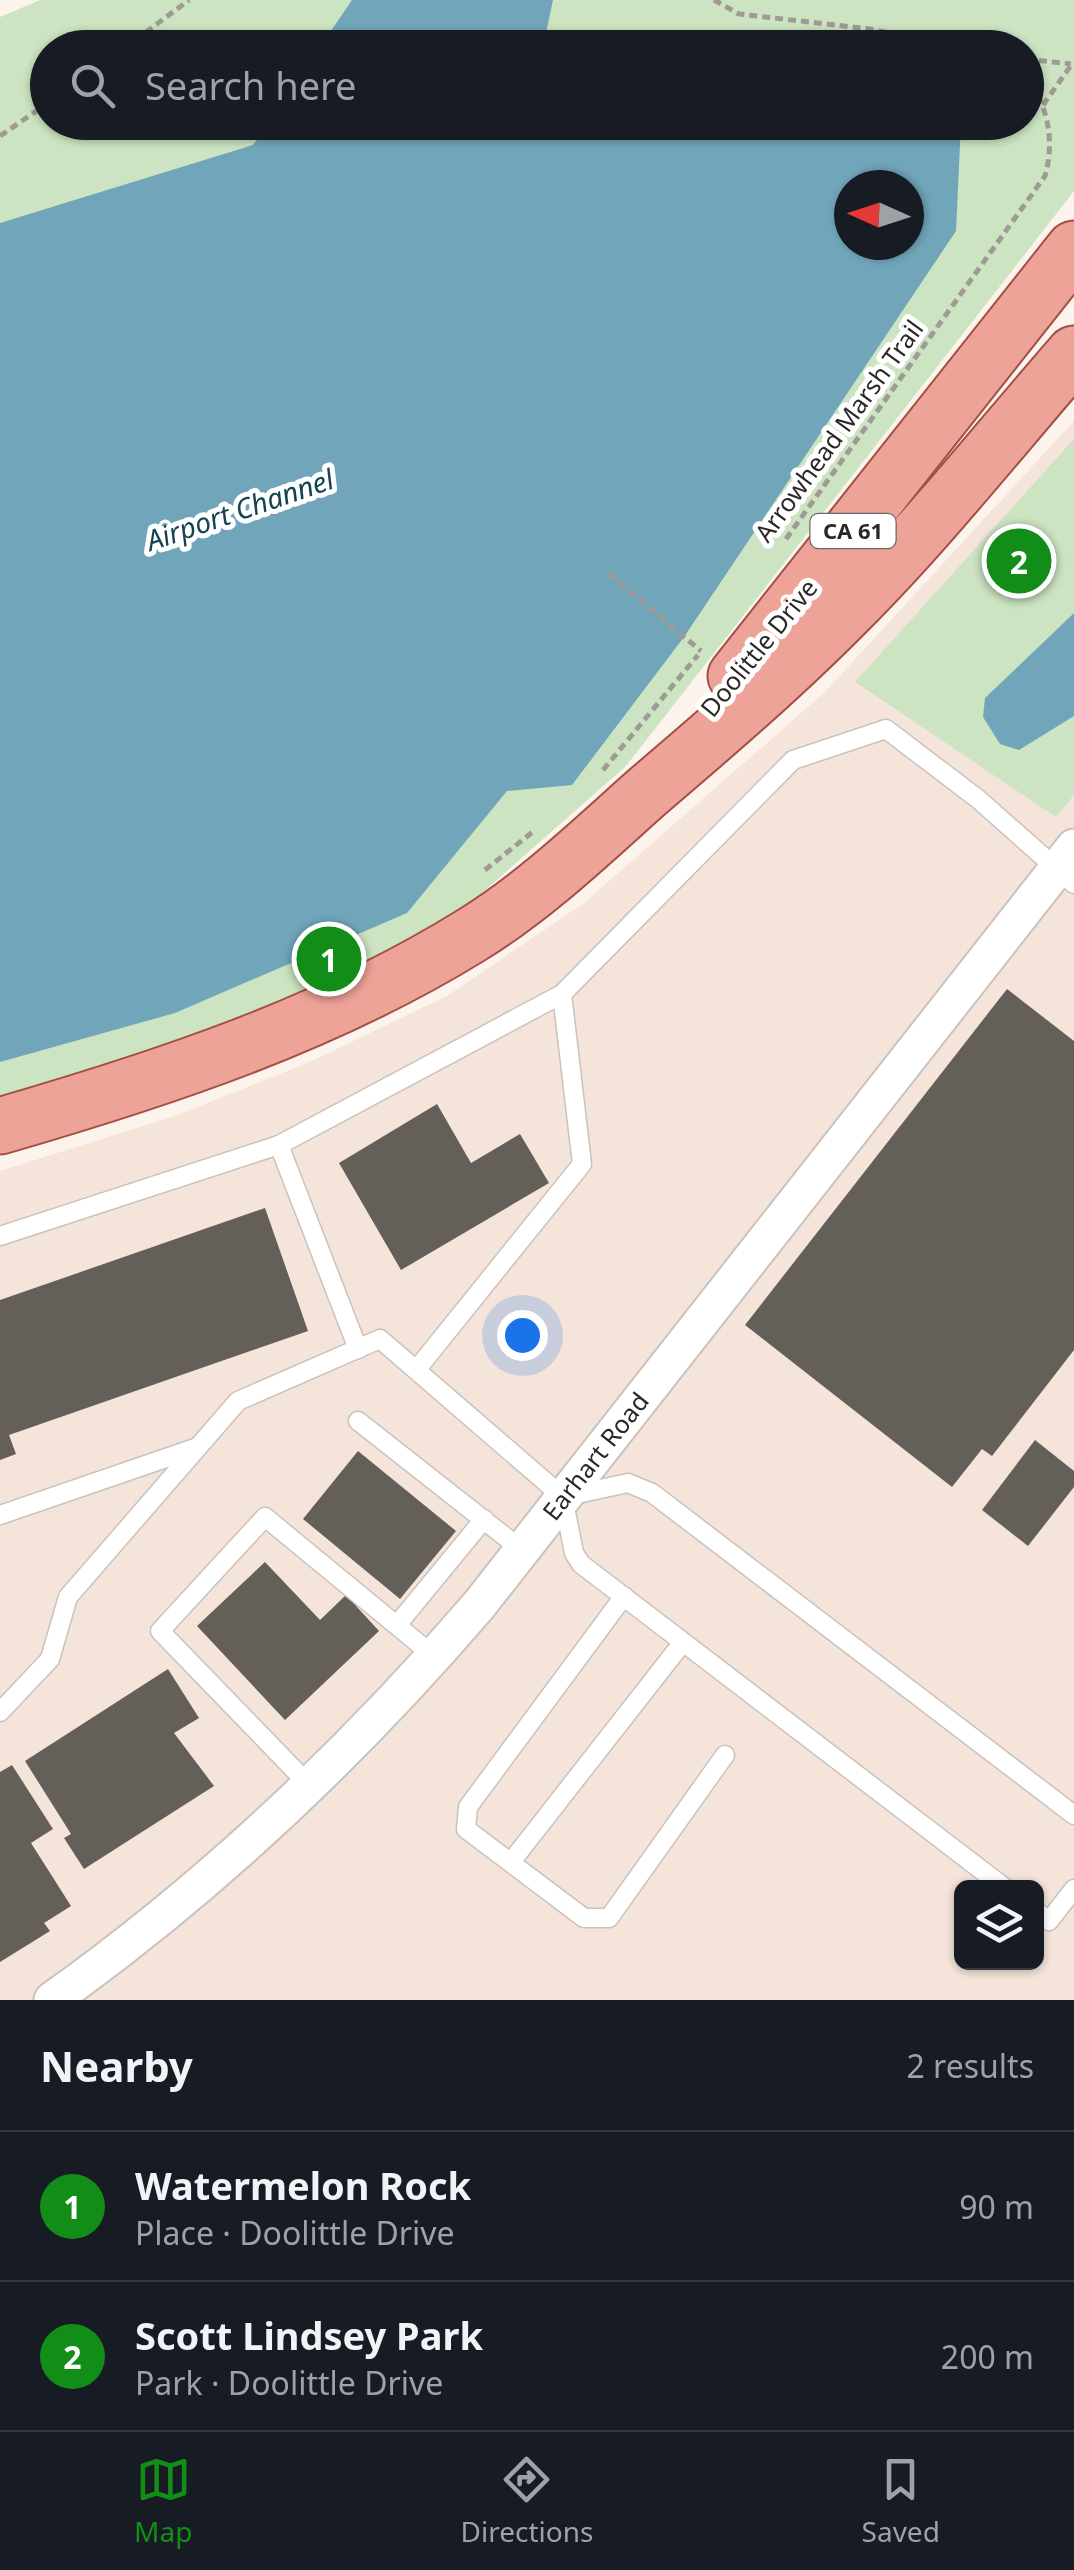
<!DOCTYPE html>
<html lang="en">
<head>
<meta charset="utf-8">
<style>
  body { margin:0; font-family:"Noto Sans",sans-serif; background:#20242c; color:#f1f3f6 }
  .controls { position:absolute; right:30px; bottom:30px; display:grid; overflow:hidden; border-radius:15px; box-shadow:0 2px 8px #0004 }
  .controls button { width:90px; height:90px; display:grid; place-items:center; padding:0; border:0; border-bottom:2px solid #363941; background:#171b24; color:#f1f3f6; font:50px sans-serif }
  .compass { position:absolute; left:834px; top:170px; width:90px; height:90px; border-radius:50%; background:#171b24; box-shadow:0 2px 8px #0004; rotate:273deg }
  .you { position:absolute; left:522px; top:1335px; width:35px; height:35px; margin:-25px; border:8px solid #fff; border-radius:50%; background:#1a73e8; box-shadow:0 0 0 15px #1a73e833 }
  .badge { display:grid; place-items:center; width:65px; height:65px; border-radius:50%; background:#128d17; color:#fff; font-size:32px; font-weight:700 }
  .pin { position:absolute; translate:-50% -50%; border:5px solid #fff; box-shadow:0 2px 10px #0006 }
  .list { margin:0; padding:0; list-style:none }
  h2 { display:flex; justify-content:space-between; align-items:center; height:130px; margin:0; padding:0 40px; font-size:42px }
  h2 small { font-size:32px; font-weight:400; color:#9ea1a6 }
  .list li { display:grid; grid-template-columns:65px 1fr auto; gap:30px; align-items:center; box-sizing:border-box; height:150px; padding:0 40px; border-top:2px solid #363941 }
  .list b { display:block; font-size:38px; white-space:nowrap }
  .list p { margin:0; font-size:32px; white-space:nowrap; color:#9ea1a6 }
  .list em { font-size:32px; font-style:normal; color:#9ea1a6 }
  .icon { flex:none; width:55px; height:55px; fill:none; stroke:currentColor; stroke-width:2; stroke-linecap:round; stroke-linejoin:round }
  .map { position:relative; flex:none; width:1074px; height:2000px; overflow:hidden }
  .search { position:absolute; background:#171b24; box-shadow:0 2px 8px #0004; left:30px; right:30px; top:30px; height:110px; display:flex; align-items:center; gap:25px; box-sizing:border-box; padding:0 35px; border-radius:55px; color:#9ea1a6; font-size:38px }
  .sheet { height:430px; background:#171b24 }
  nav { display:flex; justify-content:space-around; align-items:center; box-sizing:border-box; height:140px; border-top:2px solid #363941; background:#171b24; font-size:28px; color:#9ea1a6 }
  nav a { display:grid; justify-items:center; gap:5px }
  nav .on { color:#128d17 }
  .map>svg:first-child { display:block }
  .built { fill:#f4e4da; fill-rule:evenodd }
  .green { fill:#cce4c1; fill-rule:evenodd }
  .water { fill:#71a6ba; fill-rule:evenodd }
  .building { fill:#645f58 }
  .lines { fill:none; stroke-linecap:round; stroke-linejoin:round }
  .service-casing { stroke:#cac2bc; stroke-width:21 }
  .minor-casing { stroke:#cac2bc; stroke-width:39 }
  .primary-casing { stroke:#a25045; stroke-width:59 }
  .path { stroke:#a09a96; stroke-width:5; stroke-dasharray:8 5; stroke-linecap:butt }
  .service { stroke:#fff; stroke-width:18 }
  .minor { stroke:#fff; stroke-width:35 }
  .primary { stroke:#eea399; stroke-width:55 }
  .labels { text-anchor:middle; stroke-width:10; stroke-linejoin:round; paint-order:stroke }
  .shield { fill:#fff; stroke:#6b6867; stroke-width:2.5 }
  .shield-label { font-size:22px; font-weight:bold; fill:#2b2826 }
  .street-label { font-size:25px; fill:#2b2826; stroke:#fff }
  .water-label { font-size:28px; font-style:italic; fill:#144352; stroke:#fff }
</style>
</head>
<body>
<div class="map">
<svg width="1074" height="2000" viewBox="0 0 1074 2000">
  <rect width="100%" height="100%" fill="#fcf3ed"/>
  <path class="built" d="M1074 421V2000H0V1171L175 1116 312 1061 447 996 584 903 825 692ZM962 1888H1036V1962H962Z"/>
  <g class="green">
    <path d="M40 0H1074V191L626 766 448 923 261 1022 0 1100V17ZM48 48H1026V122H48ZM849 185H909V245H849Z"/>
    <polygon points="1074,439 1074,795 1056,817 855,682"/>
  </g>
  <g class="water">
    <polygon points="352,0 553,0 543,47 320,47"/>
    <path d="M568 123 571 132 606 122 961 123 956 231 684 637 572 785 507 791 407 913 175 1013 0 1062V223L253 145 269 123ZM909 185V245H849V185Z"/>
    <polygon points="1074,613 1074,716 1019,750 1000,744 983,717 985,698"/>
  </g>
  <g class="building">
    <polygon points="1007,989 1074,1041 1074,1350 992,1456 982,1449 952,1487 745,1325"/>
    <polygon points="437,1104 471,1163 520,1134 549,1183 401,1270 339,1163"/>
    <polygon points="265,1208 308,1331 9,1435 16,1454 0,1460 0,1300"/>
    <polygon points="1035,1440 1074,1471 1074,1487 1028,1546 982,1510"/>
    <polygon points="358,1451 456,1531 400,1599 303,1519"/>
    <polygon points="265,1562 320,1620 346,1595 379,1631 285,1720 197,1626"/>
    <polygon points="168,1669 199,1718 174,1733 214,1786 84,1869 64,1838 71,1834 25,1761"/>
    <polygon points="12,1765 53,1829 31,1843 71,1906 44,1923 50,1931 0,1962 0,1772"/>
  </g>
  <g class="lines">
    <defs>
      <g id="service">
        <polyline points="562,994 793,760 886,729 978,799 1074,884"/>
        <polyline points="0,1236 279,1145"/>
        <polyline points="358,1349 279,1145 562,994 582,1164 417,1369"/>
        <polyline points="358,1421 522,1550"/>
        <polyline points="0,1515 198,1447"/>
        <polyline points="624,1596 468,1807 466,1829 584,1918 609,1918 725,1755"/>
        <polyline points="397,1625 484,1519"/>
        <polyline points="0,1712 50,1659 68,1597 238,1401 380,1339 563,1497"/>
        <polyline points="311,1787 160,1631 265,1517 435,1657"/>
        <polyline points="511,1862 683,1642"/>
        <polyline points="1005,1888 581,1564 574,1553 563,1497 628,1483 652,1493 1074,1815"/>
        <polyline points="1036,1911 1049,1921 1074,1889"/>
      </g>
      <g id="minor">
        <path id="s1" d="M52 2000C212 1886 351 1754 479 1605L1074 847"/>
      </g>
      <g id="primary">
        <polyline points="736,676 1074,249"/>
        <path d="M0 1126C162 1079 326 1025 470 936 534 897 590 843 646 793 715 734 784 675 848 610 928 530 1000 439 1074 354"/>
      </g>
    </defs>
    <use href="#service" class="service-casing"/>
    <use href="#minor" class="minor-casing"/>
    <use href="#primary" class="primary-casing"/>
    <g class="path">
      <polyline points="714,0 739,14 870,29 964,48"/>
      <polyline points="125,48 189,0"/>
      <polyline points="1026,59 1071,64"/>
      <polyline points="1043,105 1072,64"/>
      <polyline points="0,136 48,103"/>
      <path d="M786 539 1045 176C1055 141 1048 105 1026 76"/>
      <polyline points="609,574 701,651"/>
      <polyline points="603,770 698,655"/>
      <polyline points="485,870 535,830"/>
    </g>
    <use href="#service" class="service"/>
    <use href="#minor" class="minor"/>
    <use href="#primary" class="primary"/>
  </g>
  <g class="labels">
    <rect class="shield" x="810.5" y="514" width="85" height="34" rx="8"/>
    <g class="shield-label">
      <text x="853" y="539">CA 61</text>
    </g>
    <g class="street-label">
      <text transform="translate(839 431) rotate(-54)" y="9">Arrowhead Marsh Trail</text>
      <text transform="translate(759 648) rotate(-51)" y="9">Doolittle Drive</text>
      <text dy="9" stroke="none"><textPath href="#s1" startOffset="772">Earhart Road</textPath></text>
    </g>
    <g class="water-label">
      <text transform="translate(240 510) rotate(-19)" y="10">Airport Channel</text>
    </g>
  </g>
</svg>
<div class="controls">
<button><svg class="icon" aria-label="layers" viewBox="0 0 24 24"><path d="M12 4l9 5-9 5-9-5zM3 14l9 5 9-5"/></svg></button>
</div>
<svg class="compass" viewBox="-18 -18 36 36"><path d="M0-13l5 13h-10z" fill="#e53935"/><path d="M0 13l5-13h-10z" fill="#9ea1a6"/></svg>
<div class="you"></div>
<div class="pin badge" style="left:329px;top:959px">1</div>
<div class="pin badge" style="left:1019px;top:561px">2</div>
<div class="search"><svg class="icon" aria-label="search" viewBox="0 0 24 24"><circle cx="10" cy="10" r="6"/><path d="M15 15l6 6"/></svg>Search here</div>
</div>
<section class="sheet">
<h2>Nearby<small>2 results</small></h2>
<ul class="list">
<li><span class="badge">1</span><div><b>Watermelon Rock</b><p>Place · Doolittle Drive</p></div><em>90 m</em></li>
<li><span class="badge">2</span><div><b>Scott Lindsey Park</b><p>Park · Doolittle Drive</p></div><em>200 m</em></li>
</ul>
</section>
<nav>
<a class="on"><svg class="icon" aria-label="map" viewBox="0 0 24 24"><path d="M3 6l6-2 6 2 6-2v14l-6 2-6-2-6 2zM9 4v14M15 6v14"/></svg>Map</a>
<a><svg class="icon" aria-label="directions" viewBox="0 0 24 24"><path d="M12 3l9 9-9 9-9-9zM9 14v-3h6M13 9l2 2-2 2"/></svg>Directions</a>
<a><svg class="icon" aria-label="saved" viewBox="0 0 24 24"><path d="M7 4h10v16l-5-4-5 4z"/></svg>Saved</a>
</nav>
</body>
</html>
